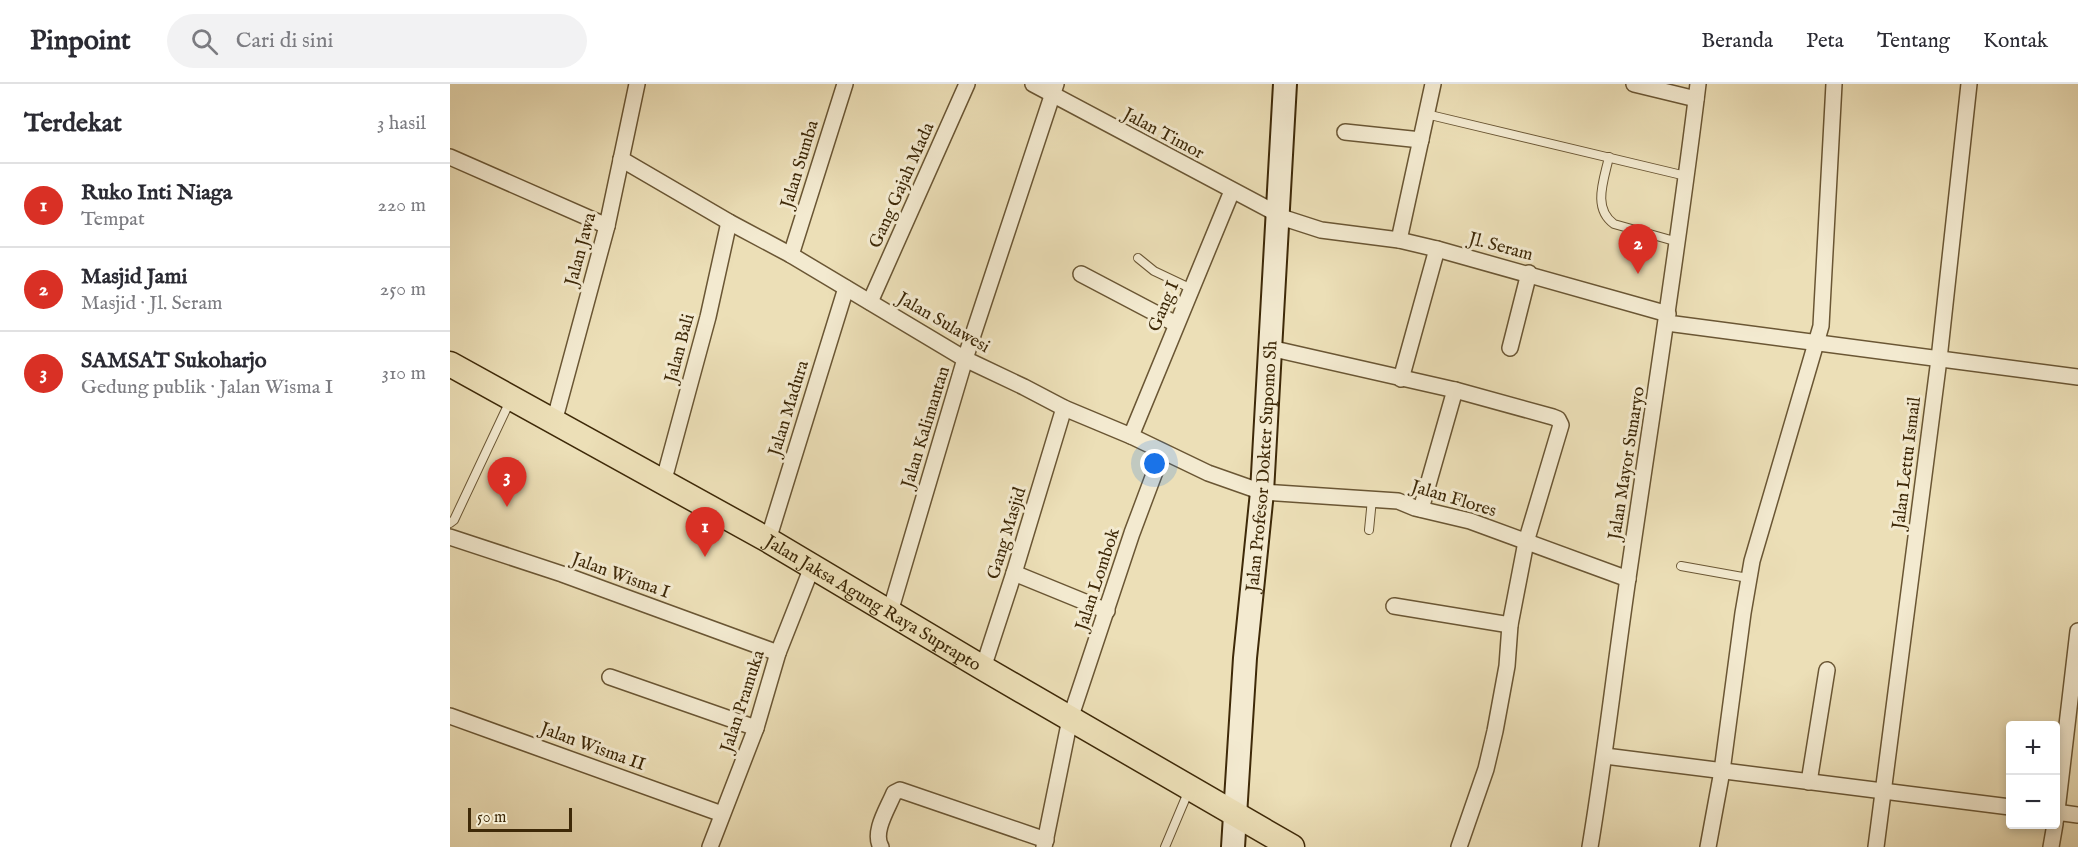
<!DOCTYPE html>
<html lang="id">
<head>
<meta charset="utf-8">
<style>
  body { margin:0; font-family:"IM FELL English",serif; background:#f2f2f3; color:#2b2b33 }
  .controls { position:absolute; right:18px; bottom:18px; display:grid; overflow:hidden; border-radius:6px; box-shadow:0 3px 9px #0003 }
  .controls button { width:54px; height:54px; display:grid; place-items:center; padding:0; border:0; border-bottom:2px solid #e1e1e2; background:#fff; color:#2b2b33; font:30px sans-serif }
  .scale { position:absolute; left:18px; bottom:15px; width:104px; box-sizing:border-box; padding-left:6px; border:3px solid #3e2908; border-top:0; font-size:16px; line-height:21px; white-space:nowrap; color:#3e2908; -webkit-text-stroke:4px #f3ead0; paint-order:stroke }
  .you { position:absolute; left:705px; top:380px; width:21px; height:21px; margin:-15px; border:4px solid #fff; border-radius:50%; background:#1a73e8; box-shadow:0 0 0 9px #1a73e833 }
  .badge { display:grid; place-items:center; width:39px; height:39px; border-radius:50%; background:#d93025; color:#fff; font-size:20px; font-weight:700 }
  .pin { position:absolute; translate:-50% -50px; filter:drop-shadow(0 2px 3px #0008) }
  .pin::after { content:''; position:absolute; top:32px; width:21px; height:18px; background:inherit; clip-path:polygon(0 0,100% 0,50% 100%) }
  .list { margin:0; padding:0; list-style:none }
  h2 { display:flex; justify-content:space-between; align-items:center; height:78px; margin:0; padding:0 24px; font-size:26px }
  h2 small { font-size:20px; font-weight:400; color:#7c7c81 }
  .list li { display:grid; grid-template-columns:39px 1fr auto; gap:18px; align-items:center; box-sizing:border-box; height:84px; padding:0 24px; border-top:2px solid #e1e1e2 }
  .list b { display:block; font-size:22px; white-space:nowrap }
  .list p { margin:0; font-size:20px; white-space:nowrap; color:#7c7c81 }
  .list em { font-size:20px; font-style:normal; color:#7c7c81 }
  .icon { flex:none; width:33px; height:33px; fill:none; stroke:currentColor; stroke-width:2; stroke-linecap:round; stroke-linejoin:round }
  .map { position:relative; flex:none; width:1628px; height:763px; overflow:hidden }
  header { display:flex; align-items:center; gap:36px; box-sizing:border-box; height:84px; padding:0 30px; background:#fff; border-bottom:2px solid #e1e1e2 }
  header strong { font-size:28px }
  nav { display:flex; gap:33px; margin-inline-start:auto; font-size:21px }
  .search { width:420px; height:54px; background:#f2f2f3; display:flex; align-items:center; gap:15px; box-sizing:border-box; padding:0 21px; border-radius:33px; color:#7c7c81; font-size:22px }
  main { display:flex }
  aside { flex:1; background:#fff }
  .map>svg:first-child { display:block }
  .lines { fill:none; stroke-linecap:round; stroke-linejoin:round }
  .lane-casing { stroke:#6a5634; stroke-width:10 }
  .street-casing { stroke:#6a5634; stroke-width:18 }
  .secondary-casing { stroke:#3e2908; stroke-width:26 }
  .primary-casing { stroke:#3e2908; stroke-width:27 }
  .lane { stroke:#f3ead0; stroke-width:8 }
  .street { stroke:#f3ead0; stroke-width:15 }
  .secondary { stroke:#f3ead0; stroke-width:22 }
  .primary { stroke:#ecdfb7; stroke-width:24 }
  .labels { text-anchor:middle; stroke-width:6; stroke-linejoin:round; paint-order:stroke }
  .street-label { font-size:18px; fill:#3e2908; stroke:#f3ead0 }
</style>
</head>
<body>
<header>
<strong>Pinpoint</strong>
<div class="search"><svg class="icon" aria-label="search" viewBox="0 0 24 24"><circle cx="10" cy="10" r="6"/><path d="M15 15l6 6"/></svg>Cari di sini</div>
<nav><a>Beranda</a><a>Peta</a><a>Tentang</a><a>Kontak</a></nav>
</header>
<main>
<aside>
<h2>Terdekat<small>3 hasil</small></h2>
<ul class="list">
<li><span class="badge">1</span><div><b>Ruko Inti Niaga</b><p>Tempat</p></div><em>220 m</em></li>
<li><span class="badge">2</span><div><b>Masjid Jami</b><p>Masjid · Jl. Seram</p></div><em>250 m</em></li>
<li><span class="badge">3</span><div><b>SAMSAT Sukoharjo</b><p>Gedung publik · Jalan Wisma I</p></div><em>310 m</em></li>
</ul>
</aside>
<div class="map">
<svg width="1628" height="763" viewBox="0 0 1628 763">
  <rect width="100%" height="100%" fill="#ecdfb7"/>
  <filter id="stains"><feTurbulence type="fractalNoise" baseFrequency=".00333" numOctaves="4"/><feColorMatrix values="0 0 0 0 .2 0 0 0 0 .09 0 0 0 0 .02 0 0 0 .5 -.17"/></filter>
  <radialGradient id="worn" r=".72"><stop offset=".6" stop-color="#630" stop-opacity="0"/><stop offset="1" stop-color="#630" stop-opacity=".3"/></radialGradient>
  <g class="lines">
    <defs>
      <g id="lane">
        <polyline points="976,30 1236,92"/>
        <path d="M1159 73C1154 96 1142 124 1164 140L1228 158"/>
        <polyline points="688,174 704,187 742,205"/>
        <polyline points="0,439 4,436 60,317"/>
        <polyline points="919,446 922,415"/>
        <polyline points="1231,482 1298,494"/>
        <polyline points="715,763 739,706"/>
      </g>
      <g id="street">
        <polyline points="583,0 837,135 871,146 949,156 987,165 1218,230"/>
        <polyline points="1184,0 1246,15"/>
        <polyline points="895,48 971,56"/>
        <polyline points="0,73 157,142"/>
        <polyline points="171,75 279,138 341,171 515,275 574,303 614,324 681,352 758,389 812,408 948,417 965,424 1020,437 1178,495"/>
        <polyline points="949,156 983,0"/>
        <polyline points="341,171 395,0"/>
        <polyline points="631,190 726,240"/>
        <polyline points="420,218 517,0"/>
        <polyline points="1217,239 1628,293"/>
        <polyline points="820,264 1005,306 1103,333 1108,335 1111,341 1076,458 1060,541 1057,582 1045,647 1036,685 1009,763"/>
        <polyline points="1060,264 1079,189"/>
        <polyline points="951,295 987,165"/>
        <polyline points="104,338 157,142 187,0"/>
        <polyline points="681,352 782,107"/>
        <polyline points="213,399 258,233 279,138"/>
        <polyline points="971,425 1005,306"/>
        <polyline points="0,453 112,490 328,569"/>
        <polyline points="318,456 396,204"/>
        <polyline points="564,489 657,527"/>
        <polyline points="944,522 1060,541"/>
        <polyline points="440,528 515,275 606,0"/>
        <polyline points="533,584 564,489 614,324"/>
        <polyline points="160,593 306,644"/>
        <polyline points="0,632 272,730"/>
        <polyline points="1155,672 1560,723"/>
        <polyline points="1359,698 1377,586"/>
        <polyline points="1606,728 1628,731"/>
        <polyline points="1606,735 1628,547"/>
        <polyline points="260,763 306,644 328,569 362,483"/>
        <path d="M431 763C422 748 438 724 444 709L450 706 596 756"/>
        <polyline points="594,763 620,635 682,449 712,369"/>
        <path d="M1140 763C1155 673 1165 583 1178 494 1202 329 1228 165 1248 0"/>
        <polyline points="1258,763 1272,687 1293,529 1302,477 1371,242 1384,0"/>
        <polyline points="1426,763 1489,275 1519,0"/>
        <polyline points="1601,763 1605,740"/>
      </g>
      <g id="secondary">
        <path id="s1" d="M783 763 795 574 812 408 835 0"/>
      </g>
      <g id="primary">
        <path id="s2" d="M0 280 318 456 533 584 842 763"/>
      </g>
    </defs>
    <use href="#lane" class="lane-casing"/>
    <use href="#street" class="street-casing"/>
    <use href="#secondary" class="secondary-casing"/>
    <use href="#primary" class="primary-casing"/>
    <use href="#lane" class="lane"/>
    <use href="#street" class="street"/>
    <use href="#secondary" class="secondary"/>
    <use href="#primary" class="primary"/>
  </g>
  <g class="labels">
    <g class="street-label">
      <text transform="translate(714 49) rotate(28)" y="6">Jalan Timor</text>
      <text transform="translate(349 80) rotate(-73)" y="6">Jalan Sumba</text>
      <text transform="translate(451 101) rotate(-66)" y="6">Gang Gajah Mada</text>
      <text transform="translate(1051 162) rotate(15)" y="6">Jl. Seram</text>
      <text transform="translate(130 165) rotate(-75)" y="6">Jalan Jawa</text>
      <text transform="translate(713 222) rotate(-67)" y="6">Gang I</text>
      <text transform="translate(494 238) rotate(30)" y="6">Jalan Sulawesi</text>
      <text transform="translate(229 264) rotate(-75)" y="6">Jalan Bali</text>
      <text transform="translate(338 324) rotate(-73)" y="6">Jalan Madura</text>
      <text transform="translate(475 343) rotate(-73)" y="6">Jalan Kalimantan</text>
      <text transform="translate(1176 379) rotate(-81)" y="6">Jalan Mayor Sunaryo</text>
      <text transform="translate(1456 379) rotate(-83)" y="6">Jalan Lettu Ismail</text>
      <text dy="6" stroke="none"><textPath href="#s1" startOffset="382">Jalan Profesor Dokter Supomo Sh</textPath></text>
      <text transform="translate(1004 414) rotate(17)" y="6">Jalan Flores</text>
      <text transform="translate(556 449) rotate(-73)" y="6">Gang Masjid</text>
      <text transform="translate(171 491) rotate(20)" y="6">Jalan Wisma I</text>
      <text transform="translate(647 495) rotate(-72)" y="6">Jalan Lombok</text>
      <text dy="6" stroke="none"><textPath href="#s2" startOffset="486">Jalan Jaksa Agung Raya Suprapto</textPath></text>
      <text transform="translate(292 617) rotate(-72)" y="6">Jalan Pramuka</text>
      <text transform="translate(143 662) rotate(20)" y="6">Jalan Wisma II</text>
    </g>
  </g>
  <rect width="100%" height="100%" filter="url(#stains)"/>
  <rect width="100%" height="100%" fill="url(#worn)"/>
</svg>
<div class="controls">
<button>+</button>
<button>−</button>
</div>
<div class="scale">50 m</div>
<div class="you"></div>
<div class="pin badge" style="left:255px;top:473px">1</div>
<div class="pin badge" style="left:1188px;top:190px">2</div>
<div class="pin badge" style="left:57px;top:423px">3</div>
</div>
</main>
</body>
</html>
